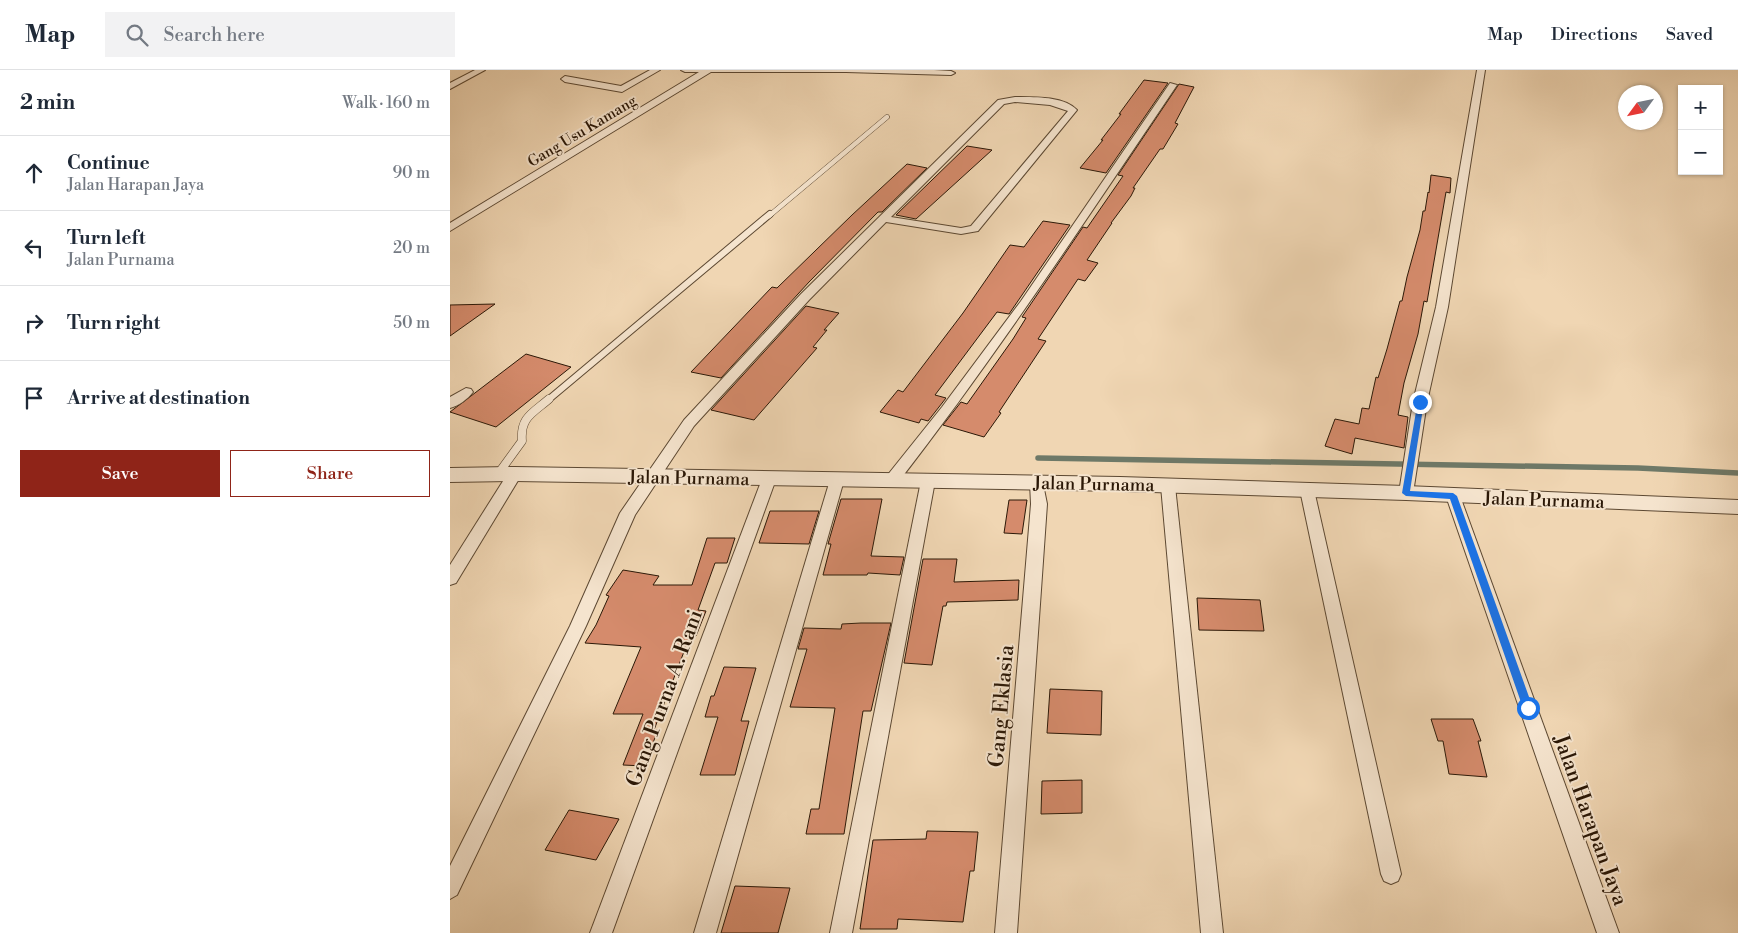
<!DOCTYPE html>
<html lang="en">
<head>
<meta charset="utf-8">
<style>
  body { margin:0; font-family:"Libre Bodoni",serif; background:#f2f2f3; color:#1f2937 }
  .controls { position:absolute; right:15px; top:15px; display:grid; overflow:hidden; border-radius:0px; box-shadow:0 1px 4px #0004 }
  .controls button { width:45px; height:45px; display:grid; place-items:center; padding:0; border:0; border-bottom:1px solid #e0e1e3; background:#fff; color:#1f2937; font:25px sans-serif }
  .compass { position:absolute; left:1168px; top:15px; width:45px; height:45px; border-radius:50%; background:#fff; box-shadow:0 1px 4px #0004; rotate:237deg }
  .stop { position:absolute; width:15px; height:15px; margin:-11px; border:4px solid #1a73e8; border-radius:50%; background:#fff }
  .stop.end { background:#1a73e8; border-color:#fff; box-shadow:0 1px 5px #0008 }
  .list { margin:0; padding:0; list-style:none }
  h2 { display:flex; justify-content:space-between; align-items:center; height:65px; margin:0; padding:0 20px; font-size:21px }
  h2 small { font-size:16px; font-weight:400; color:#747a83 }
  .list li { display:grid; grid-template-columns:32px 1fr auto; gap:15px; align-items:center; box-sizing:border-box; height:75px; padding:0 20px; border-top:1px solid #e0e1e3 }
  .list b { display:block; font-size:19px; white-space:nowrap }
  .list p { margin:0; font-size:16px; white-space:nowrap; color:#747a83 }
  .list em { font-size:16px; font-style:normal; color:#747a83 }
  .actions { display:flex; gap:10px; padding:15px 20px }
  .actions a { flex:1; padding:11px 0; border:1px solid #8f2418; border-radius:0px; text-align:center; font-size:18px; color:#8f2418 }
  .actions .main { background:#8f2418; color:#fff }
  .icon { flex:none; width:28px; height:28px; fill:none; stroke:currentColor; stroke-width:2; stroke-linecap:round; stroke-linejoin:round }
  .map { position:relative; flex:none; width:1288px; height:863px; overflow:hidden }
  header { display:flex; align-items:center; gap:30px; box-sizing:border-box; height:70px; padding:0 25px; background:#fff; border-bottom:1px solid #e0e1e3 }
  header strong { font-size:24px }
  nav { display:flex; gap:28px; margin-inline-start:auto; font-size:18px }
  .search { width:350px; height:45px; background:#f2f2f3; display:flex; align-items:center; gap:12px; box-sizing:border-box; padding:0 18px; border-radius:0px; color:#747a83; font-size:19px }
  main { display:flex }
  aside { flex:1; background:#fff }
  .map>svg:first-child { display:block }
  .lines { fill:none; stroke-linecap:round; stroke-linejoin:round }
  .stream { stroke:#6e7968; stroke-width:5.5 }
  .building { fill:#d58b6c; stroke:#2b1807 }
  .service-far2-casing { stroke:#5c4832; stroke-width:5.5 }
  .service-far1-casing { stroke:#5c4832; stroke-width:8 }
  .service-casing { stroke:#5c4832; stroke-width:9 }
  .minor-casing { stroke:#5c4832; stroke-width:2 }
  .tertiary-casing { stroke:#5c4832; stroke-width:2 }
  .service-far2 { stroke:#f5e4ce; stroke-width:4.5 }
  .service-far1 { stroke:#f5e4ce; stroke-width:6 }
  .service { stroke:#f5e4ce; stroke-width:8 }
  .minor { fill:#f5e4ce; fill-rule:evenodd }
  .tertiary { fill:#f5e4ce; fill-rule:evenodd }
  .route { fill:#1a73e8 }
  .labels { text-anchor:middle; stroke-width:4; stroke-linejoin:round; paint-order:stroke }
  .far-street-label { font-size:15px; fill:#2b1807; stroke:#f5e4ce }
  .street-label { font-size:18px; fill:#2b1807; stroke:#f5e4ce }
  .near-street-label { font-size:21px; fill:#2b1807; stroke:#f5e4ce }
</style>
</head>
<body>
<header>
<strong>Map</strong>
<div class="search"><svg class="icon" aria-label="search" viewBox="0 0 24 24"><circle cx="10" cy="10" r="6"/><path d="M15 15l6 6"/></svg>Search here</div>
<nav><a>Map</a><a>Directions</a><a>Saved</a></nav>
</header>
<main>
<aside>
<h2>2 min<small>Walk · 160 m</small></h2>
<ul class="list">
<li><svg class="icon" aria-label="ahead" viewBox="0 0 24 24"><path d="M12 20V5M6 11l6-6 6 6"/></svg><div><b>Continue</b><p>Jalan Harapan Jaya</p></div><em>90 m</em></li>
<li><svg class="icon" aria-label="left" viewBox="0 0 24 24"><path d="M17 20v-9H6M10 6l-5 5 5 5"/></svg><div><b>Turn left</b><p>Jalan Purnama</p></div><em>20 m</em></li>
<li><svg class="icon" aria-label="right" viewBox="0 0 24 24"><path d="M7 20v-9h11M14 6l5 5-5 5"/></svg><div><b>Turn right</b></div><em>50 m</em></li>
<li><svg class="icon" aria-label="arrive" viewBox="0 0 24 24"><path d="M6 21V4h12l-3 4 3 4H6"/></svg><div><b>Arrive at destination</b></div></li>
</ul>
<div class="actions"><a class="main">Save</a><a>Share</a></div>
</aside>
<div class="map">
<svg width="1288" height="863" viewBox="0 0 1288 863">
  <rect width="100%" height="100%" fill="#f0d6b3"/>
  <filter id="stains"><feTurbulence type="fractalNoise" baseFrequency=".004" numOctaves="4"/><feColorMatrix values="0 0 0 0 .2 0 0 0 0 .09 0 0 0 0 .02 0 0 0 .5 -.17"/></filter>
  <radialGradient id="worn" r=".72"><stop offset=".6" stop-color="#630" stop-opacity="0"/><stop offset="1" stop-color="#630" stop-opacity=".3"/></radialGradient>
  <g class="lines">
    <polyline class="stream" points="588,388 1188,398 1288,403"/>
  </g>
  <g class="building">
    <polygon points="694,10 718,13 656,103 630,98 653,70 651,70 671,44 669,44"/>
    <polygon points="729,14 744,17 725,53 728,54 713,79 710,79 683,118 685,118 681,126 661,153 662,153 637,190 648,193 635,211 628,209 588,269 596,271 549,342 551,343 534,367 493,355 511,332 517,334 563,269 576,248 572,247 633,157 637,158 673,106 668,105"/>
    <polygon points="517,76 542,80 466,149 446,145"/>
    <polygon points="457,94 477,98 432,142 428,142 359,212 271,308 241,302 322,217 327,218 402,145"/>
    <polygon points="981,105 1001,108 1000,123 996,122 977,232 974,231 968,264 954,313 948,345 958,347 954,378 905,368 902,384 875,376 885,349 909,354 912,338 919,339 926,307 928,308 937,279 950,231 952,231 957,207 970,160 973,141 975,141 978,122 979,123"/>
    <polygon points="593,151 620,155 559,244 547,242 485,325 496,328 478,351 471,349 469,353 430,342 448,320 453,322 513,243 560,175 574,177"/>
    <polygon points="45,234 0,266 0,235"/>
    <polygon points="356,236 389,243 374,260 377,260 363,277 367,278 304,350 261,340"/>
    <polygon points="76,284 121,297 46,357 0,342"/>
    <polygon points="391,429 432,429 421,486 454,487 450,505 418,503 417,505 373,505 381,474 378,474"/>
    <polygon points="559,430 577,430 572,464 554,463"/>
    <polygon points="320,441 369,441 359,474 309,473"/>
    <polygon points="257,468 285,468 277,493 265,493 248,540 256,541 246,566 240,566 204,660 208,660 194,696 173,695 193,644 163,644 191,577 135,573 146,555 159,526 156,525 173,500 209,506 203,515 242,515"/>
    <polygon points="473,489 507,489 504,512 569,510 568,530 497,532 496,536 493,536 482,595 454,593"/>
    <polygon points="747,528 810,530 814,561 749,560"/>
    <polygon points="411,553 441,553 421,641 413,641 394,764 356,764 361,739 369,739 385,638 340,637 357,579 348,579 354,558 391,559 392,554"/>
    <polygon points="274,597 306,598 291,651 299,651 285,705 250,705 268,647 255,647 261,626 264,626"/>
    <polygon points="600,619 652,621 651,665 597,663"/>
    <polygon points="981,649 1023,649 1031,671 1028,671 1037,707 999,704 993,671 988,671"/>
    <polygon points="632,710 632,743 591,744 592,711"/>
    <polygon points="119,740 169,749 146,790 95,780"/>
    <polygon points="477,761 528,762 524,801 520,801 513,852 448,849 447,859 410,859 423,770 476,769"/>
    <polygon points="285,816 340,818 328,863 271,863"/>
  </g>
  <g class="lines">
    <defs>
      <polyline id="service-far2" points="319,146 437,47"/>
      <polyline id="service-far1" points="98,330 320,144"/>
      <path id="service" d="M48 404 72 371C70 347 83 343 99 329"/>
      <g id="minor">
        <polygon points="25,0 35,0 0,19 0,13"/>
        <polygon points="200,0 210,0 172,22 115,12 111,9 115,6 171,16"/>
        <polygon points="231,0 484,0 501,1 505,3 501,5 396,2 261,2 0,161 0,153 249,2 235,2"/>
        <polygon points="1027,0 1035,0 998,237 977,332 963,423 961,427 956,428 951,427 949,423 963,332 986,237"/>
        <path d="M720 13 727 15C636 150 546 286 446 415L441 416 436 415 434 411 436 407 492 337 571 231Z"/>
        <path d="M565 27C584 27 614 26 627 40L528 161 511 164 436 152 359 230 244 356 185 445 136 556 7 825 0 829V796L120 556 170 443 234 350 351 224 548 30ZM565 32 600 35 618 41 521 156 511 158 441 147 554 34Z"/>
        <path d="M16 318 21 319 23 322C18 329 8 336 0 338V327Z"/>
        <polygon points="65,399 70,400 72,404 6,513 0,515 0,495 60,400"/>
        <polygon points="319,404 324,405 326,409 162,863 140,863 312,409 314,405"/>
        <polygon points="387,405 392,406 394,410 266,863 244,863 380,410 382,406"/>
        <polygon points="478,406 483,407 485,411 402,863 380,863 471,411 473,407"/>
        <polygon points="587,408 592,409 597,434 567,863 545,863 581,434 580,413 582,409"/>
        <polygon points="718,411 723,412 725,416 773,863 751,863 711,416 713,412"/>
        <polygon points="857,415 862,416 864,420 951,804 948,811 941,814 934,811 931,804 850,420 852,416"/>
        <polygon points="1003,421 1008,422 1010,426 1169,863 1147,863 996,426 998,422"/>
      </g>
      <polygon id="tertiary" points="65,397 670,407 956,416 1288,430 1288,444 956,430 670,421 65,411 0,412 0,398"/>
    </defs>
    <use href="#service-far2" class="service-far2-casing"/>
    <use href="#service-far1" class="service-far1-casing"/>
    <use href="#service" class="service-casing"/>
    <use href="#minor" class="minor-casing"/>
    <use href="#tertiary" class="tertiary-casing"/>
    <use href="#service-far2" class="service-far2"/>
    <use href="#service-far1" class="service-far1"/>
    <use href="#service" class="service"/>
    <use href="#minor" class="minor"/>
    <use href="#tertiary" class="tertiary"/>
  </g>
  <polygon class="route" points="968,330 974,332 960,421 1003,423 1007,426 1083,638 1078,643 1073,638 1000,429 956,426 952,423"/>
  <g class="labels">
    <g class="far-street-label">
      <text transform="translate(132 61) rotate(-31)" y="5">Gang Usu Kamang</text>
    </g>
    <g class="street-label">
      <text transform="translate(239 408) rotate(1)" y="6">Jalan Purnama</text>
      <text transform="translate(644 414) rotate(1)" y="6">Jalan Purnama</text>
      <text transform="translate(1094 430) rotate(2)" y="6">Jalan Purnama</text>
    </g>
    <g class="near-street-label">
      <text transform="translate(214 628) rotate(-70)" y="7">Gang Purna A. Rani</text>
      <text transform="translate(551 636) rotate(-85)" y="7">Gang Eklasia</text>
      <text transform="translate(1141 750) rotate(70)" y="7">Jalan Harapan Jaya</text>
    </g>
  </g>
  <rect width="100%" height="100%" filter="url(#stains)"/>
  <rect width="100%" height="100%" fill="url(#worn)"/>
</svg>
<div class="controls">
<button>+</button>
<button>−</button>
</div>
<svg class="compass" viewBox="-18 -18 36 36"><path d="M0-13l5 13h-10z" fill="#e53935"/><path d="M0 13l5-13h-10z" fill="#747a83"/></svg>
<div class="stop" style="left:1078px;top:638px"></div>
<div class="stop end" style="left:970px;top:332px"></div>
</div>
</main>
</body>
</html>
